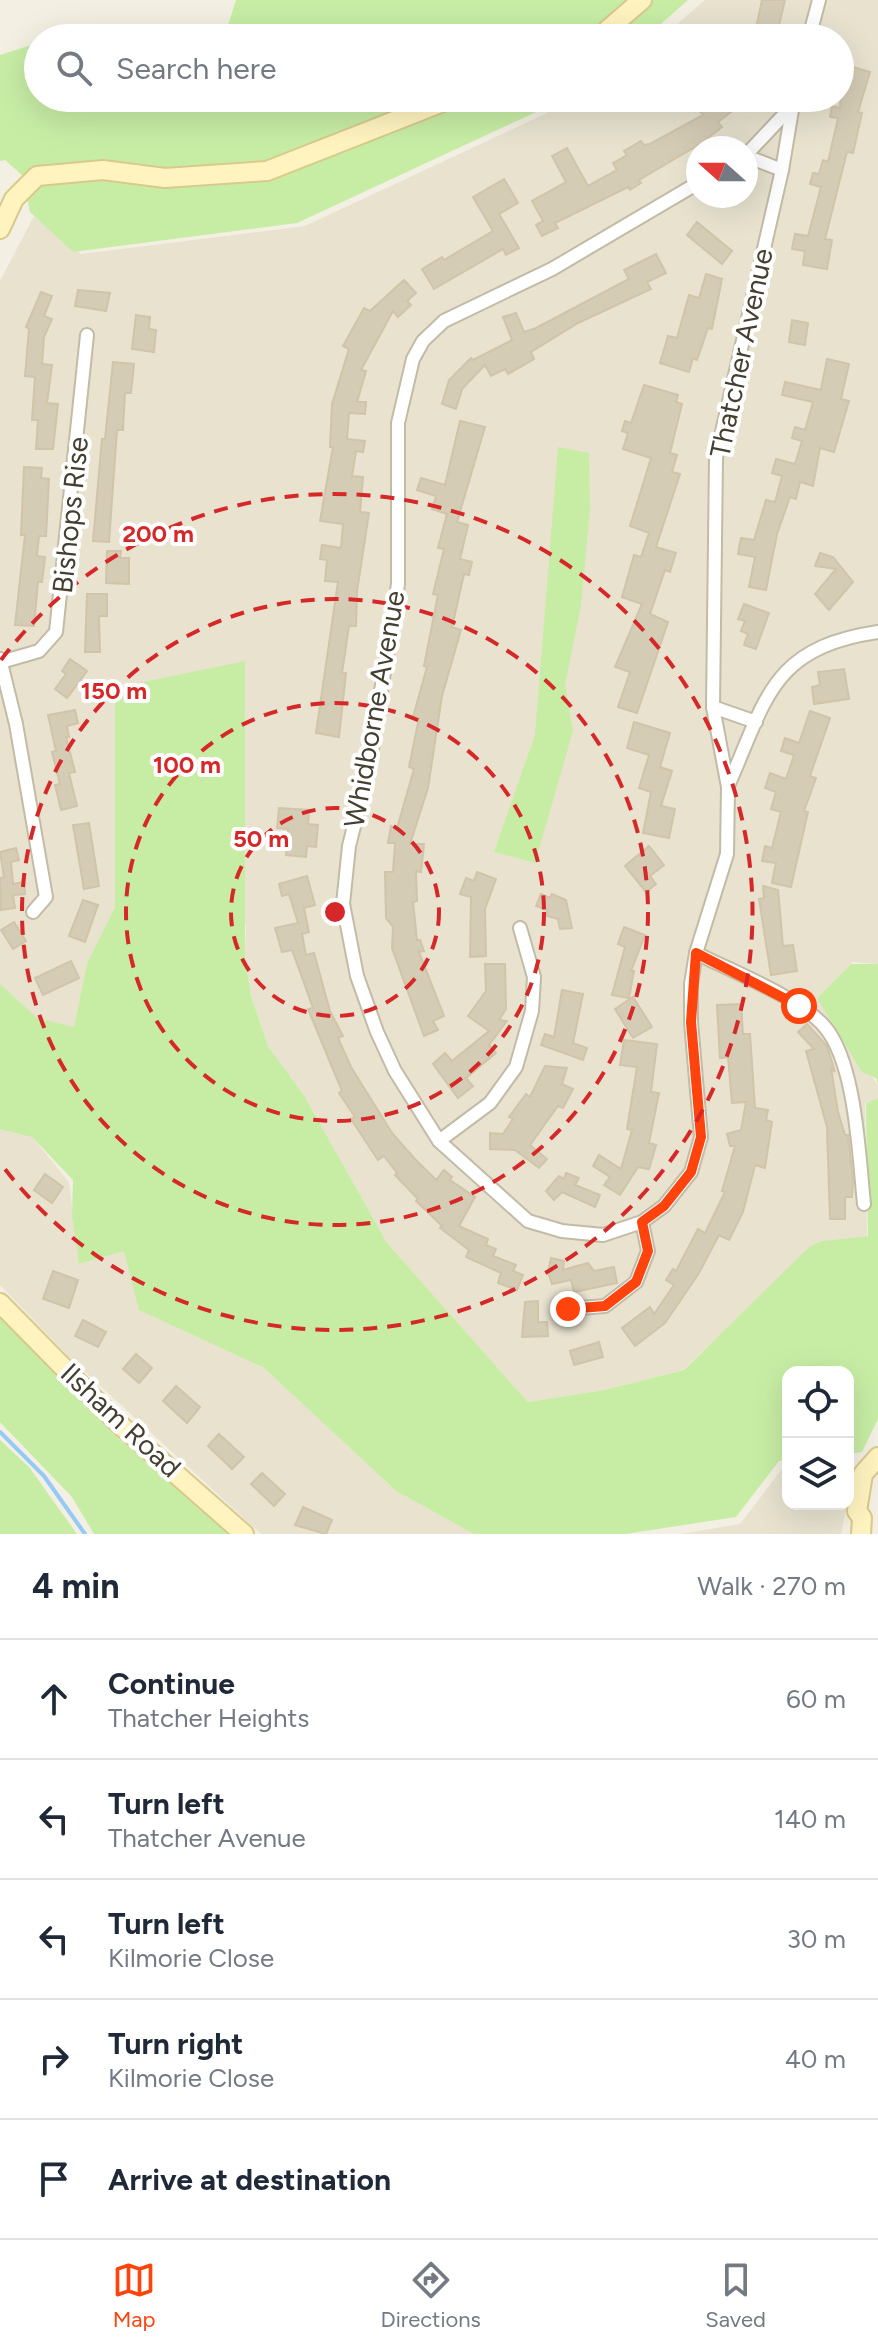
<!DOCTYPE html>
<html lang="en">
<head>
<meta charset="utf-8">
<style>
  body { margin:0; font-family:Figtree,sans-serif; background:#f6f6f7; color:#1f2937 }
  .controls { position:absolute; right:24px; bottom:24px; display:grid; overflow:hidden; border-radius:16px; box-shadow:0 8px 32px #0002 }
  .controls button { width:72px; height:72px; display:grid; place-items:center; padding:0; border:0; border-bottom:2px solid #e0e1e3; background:#fff; color:#1f2937; font:40px sans-serif }
  .compass { position:absolute; left:686px; top:136px; width:72px; height:72px; border-radius:50%; background:#fff; box-shadow:0 8px 32px #0002; rotate:291deg }
  .stop { position:absolute; width:24px; height:24px; margin:-18px; border:6px solid #ff430d; border-radius:50%; background:#fff }
  .stop.end { background:#ff430d; border-color:#fff; box-shadow:0 2px 8px #0008 }
  .list { margin:0; padding:0; list-style:none }
  h2 { display:flex; justify-content:space-between; align-items:center; height:104px; margin:0; padding:0 32px; font-size:34px }
  h2 small { font-size:26px; font-weight:400; color:#747a83 }
  .list li { display:grid; grid-template-columns:52px 1fr auto; gap:24px; align-items:center; box-sizing:border-box; height:120px; padding:0 32px; border-top:2px solid #e0e1e3 }
  .list b { display:block; font-size:30px; white-space:nowrap }
  .list p { margin:0; font-size:26px; white-space:nowrap; color:#747a83 }
  .list em { font-size:26px; font-style:normal; color:#747a83 }
  .icon { flex:none; width:44px; height:44px; fill:none; stroke:currentColor; stroke-width:2; stroke-linecap:round; stroke-linejoin:round }
  .map { position:relative; flex:none; width:878px; height:1534px; overflow:hidden }
  .search { position:absolute; background:#fff; box-shadow:0 8px 32px #0002; left:24px; right:24px; top:24px; height:88px; display:flex; align-items:center; gap:20px; box-sizing:border-box; padding:0 28px; border-radius:44px; color:#747a83; font-size:30px }
  .sheet { height:704px; background:#fff }
  nav { display:flex; justify-content:space-around; align-items:center; box-sizing:border-box; height:112px; border-top:2px solid #e0e1e3; background:#fff; font-size:22px; color:#747a83 }
  nav a { display:grid; justify-items:center; gap:4px }
  nav .on { color:#ff430d }
  .map>svg:first-child { display:block }
  .residential { fill:#e8e2cf; fill-rule:evenodd }
  .green { fill:#c7eda5 }
  .lines { fill:none; stroke-linecap:round; stroke-linejoin:round }
  .stream { stroke:#95c9f8; stroke-width:4 }
  .building { fill:#d5ccb6; stroke:#d1c4a8; stroke-width:2 }
  .street-casing { stroke:#c2bba6; stroke-width:16 }
  .secondary-casing { stroke:#d9ca8b; stroke-width:22 }
  .street { stroke:#fff; stroke-width:12 }
  .secondary { stroke:#fff4c0; stroke-width:18 }
  .route { stroke:#ff430d; stroke-width:10 }
  .ring { fill:none; stroke:#d62828; stroke-width:4; stroke-dasharray:14 10 }
  .labels { text-anchor:middle; stroke-width:8; stroke-linejoin:round; paint-order:stroke }
  .street-label { font-size:28px; fill:#453f32; stroke:#fff }
  .centre { fill:#d62828; stroke:#fff; stroke-width:4 }
  .ring-label { font-size:24px; text-anchor:middle; font-weight:bold; fill:#d62828; stroke:#fff; stroke-width:8; stroke-linejoin:round; paint-order:stroke }
</style>
</head>
<body>
<div class="map">
<svg width="878" height="1534" viewBox="0 0 878 1534">
  <rect width="100%" height="100%" fill="#f3efe2"/>
  <g class="residential">
    <path d="M705 0H878V964L853 962 817 998 878 1085V1098L865 1103 867 1236 823 1241 810 1248 683 1370 604 1390 528 1402 387 1243 305 1097 268 1046 251 996 245 958 246 925 115 688V907L87 963 74 1027 32 1137 69 1182 79 1264 124 1250 140 1310 264 1368 396 1491 474 1534H261L70 1358 0 1285V281L34 216 81 254 305 226 579 98H840V38H661ZM698 148H746V196H698Z"/>
    <polygon points="783,1468 788,1468 788,1504 847,1504 841,1534 681,1534 740,1524"/>
  </g>
  <g class="green">
    <polygon points="236,0 688,0 645,38 224,38"/>
    <polygon points="38,43 38,98 566,98 297,223 73,252 30,212 23,176 5,160 0,161 0,55"/>
    <polygon points="558,447 589,453 590,509 581,605 565,685 573,731 535,863 494,852 535,735"/>
    <polygon points="245,661 245,958 251,996 268,1046 305,1097 387,1243 528,1402 604,1390 684,1370 809,1247 822,1241 868,1236 866,1103 878,1098 878,1419 862,1452 848,1454 848,1372 788,1372 788,1460 779,1461 736,1517 625,1534 474,1534 396,1491 264,1368 139,1310 124,1251 79,1264 72,1216 73,1180 32,1137 0,1129 0,984 37,1018 74,1027 87,963 115,907 115,688"/>
    <polygon points="851,964 878,964 878,1084 876,1078 862,1072 817,998"/>
    <polygon points="0,1315 112,1433 229,1534 94,1534 72,1497 0,1422"/>
    <polygon points="0,1440 29,1467 77,1534 0,1534"/>
  </g>
  <g class="lines">
    <polyline class="stream" points="0,1432 44,1476 85,1534"/>
  </g>
  <g class="building">
    <polygon points="762,0 785,0 776,38 754,38"/>
    <polygon points="843,64 870,72 858,112 862,113 853,153 847,152 825,239 832,240 827,269 803,265 805,251 792,249 795,234 808,236 821,187 810,184 813,173 819,174 823,160 828,162 838,118 830,117 832,106 840,108"/>
    <polygon points="715,98 749,98 718,122 722,127 700,144 639,180 641,183 630,190 628,187 555,223 558,228 542,236 536,225 543,221 532,201 566,182 552,156 567,148 588,186 617,170 613,163 627,155 624,151 641,141 644,145 650,144 703,115 699,110"/>
    <polygon points="504,179 518,203 499,214 519,248 506,255 503,249 434,289 422,269 442,257 444,260 493,231 473,197"/>
    <polygon points="697,222 732,251 722,264 687,235"/>
    <polygon points="656,254 666,273 647,282 651,289 578,323 531,352 534,359 508,374 505,369 491,376 485,365 462,389 456,409 442,404 449,380 471,358 473,360 512,340 503,317 516,313 524,332 536,328 629,279 624,270"/>
    <polygon points="706,274 722,279 712,329 708,328 697,360 693,358 689,372 660,363 668,336 677,338 689,295 699,298"/>
    <polygon points="404,280 416,293 407,301 411,305 398,317 393,311 361,370 366,371 357,402 366,402 365,414 349,413 347,439 365,441 363,452 356,451 352,476 363,477 360,512 369,513 357,591 356,626 349,626 342,673 346,673 339,737 316,733 338,582 325,581 327,560 320,559 322,545 341,548 343,524 320,521 333,447 330,447 332,404 349,349 343,346 364,308 370,311"/>
    <polygon points="78,290 110,293 106,311 75,306"/>
    <polygon points="41,292 52,296 44,316 52,319 44,337 42,364 52,365 47,403 58,404 53,449 36,449 38,420 32,420 35,377 25,376 29,329 26,327"/>
    <polygon points="136,315 150,317 149,329 156,330 154,352 132,349"/>
    <polygon points="792,320 808,323 805,345 789,342"/>
    <polygon points="827,359 849,364 841,399 849,401 834,452 820,448 813,486 800,482 796,499 790,497 777,534 766,590 749,587 755,557 738,554 741,538 754,540 766,500 775,502 782,476 772,473 776,459 795,464 802,441 792,438 795,427 805,430 813,402 782,395 785,382 821,390"/>
    <polygon points="113,362 134,364 131,393 125,393 123,430 117,430 109,542 93,541 102,439 105,439"/>
    <polygon points="644,385 678,395 676,402 682,404 670,453 677,455 672,472 680,474 656,547 676,553 670,572 665,570 650,614 668,622 637,713 618,707 630,672 615,667 642,604 622,597 634,555 641,557 649,533 630,526 651,458 623,449 628,433 622,431 625,421 631,423"/>
    <polygon points="460,421 485,427 457,522 468,525 460,559 472,562 469,575 464,574 452,627 461,630 442,696 428,788 410,844 424,844 421,872 416,871 417,901 413,902 417,940 420,940 424,951 419,952 444,1016 433,1021 438,1030 424,1036 392,948 393,927 386,918 385,872 393,872 395,843 388,843 391,826 397,828 414,769 409,767 419,718 413,717 427,667 424,666 438,595 433,594 444,549 438,548 447,514 432,509 436,496 417,490 421,478 445,485"/>
    <polygon points="24,467 42,468 41,478 49,479 46,536 39,536 37,556 45,557 42,582 38,582 34,626 15,625 25,535 21,535"/>
    <polygon points="107,551 121,551 120,558 129,558 129,584 106,583"/>
    <polygon points="820,553 833,557 853,582 829,610 815,594 836,569 815,566"/>
    <polygon points="87,594 107,594 107,616 99,616 100,652 85,652"/>
    <polygon points="744,604 769,613 756,649 744,645 748,634 741,631 745,621 738,619"/>
    <polygon points="70,659 87,671 67,698 55,689 66,674 62,671"/>
    <polygon points="844,669 849,699 814,704 812,687 820,685 818,672"/>
    <polygon points="75,710 78,723 67,726 69,737 66,737 75,772 69,773 77,806 61,810 55,785 60,784 52,752 56,751 48,715"/>
    <polygon points="810,711 830,718 810,776 816,778 804,811 808,812 791,887 772,883 776,863 762,861 765,846 772,848 781,812 771,809 776,792 765,788 770,773 786,779 794,755 781,751 785,738 799,743"/>
    <polygon points="634,722 670,733 660,767 672,771 661,806 675,809 669,838 643,833 651,792 639,788 649,755 627,748"/>
    <polygon points="279,808 309,810 308,824 318,825 316,847 307,846 306,857 286,855 288,829 277,828"/>
    <polygon points="89,823 99,886 84,889 73,825"/>
    <polygon points="649,846 664,865 650,876 656,884 646,892 625,866"/>
    <polygon points="16,848 19,860 11,862 13,884 24,882 25,894 13,895 15,908 1,910 0,878 4,877 0,852"/>
    <polygon points="477,872 496,879 485,909 486,956 470,957 471,897 460,894 466,878 474,881"/>
    <polygon points="307,876 315,905 304,908 309,932 302,934 306,955 314,953 330,1011 343,1036 338,1038 351,1067 392,1133 414,1158 436,1180 444,1170 452,1177 450,1180 475,1197 459,1226 488,1239 486,1245 496,1249 493,1256 516,1265 513,1271 523,1275 517,1290 498,1283 501,1273 466,1257 469,1250 440,1228 442,1226 416,1201 418,1199 395,1175 397,1173 384,1156 378,1160 351,1119 355,1117 339,1093 342,1091 308,1009 313,1008 292,950 282,952 275,928 298,923 289,894 282,896 279,884"/>
    <polygon points="763,886 778,890 783,946 793,945 797,971 771,975 759,899 764,898"/>
    <polygon points="541,894 550,898 552,894 566,900 572,928 560,929 558,919 547,916 547,910 536,906"/>
    <polygon points="83,900 98,905 85,942 69,936"/>
    <polygon points="14,922 26,941 13,949 1,930"/>
    <polygon points="624,927 645,935 631,971 634,971 629,998 612,995 625,947 618,944"/>
    <polygon points="71,961 79,978 43,995 35,978"/>
    <polygon points="485,964 505,964 506,1009 499,1020 507,1021 489,1045 496,1053 466,1078 473,1086 458,1098 433,1064 445,1053 452,1061 489,1031 468,1016 486,991"/>
    <polygon points="562,990 583,994 573,1043 587,1048 583,1060 541,1045 545,1034 554,1037"/>
    <polygon points="633,997 652,1027 633,1038 615,1009"/>
    <polygon points="741,1004 743,1034 750,1034 755,1108 768,1110 766,1120 772,1122 765,1168 755,1165 743,1212 729,1240 719,1235 699,1273 665,1323 635,1346 622,1328 650,1307 654,1314 674,1285 666,1280 673,1269 676,1271 698,1229 705,1233 725,1192 722,1191 735,1146 730,1146 727,1134 741,1130 746,1102 732,1103 728,1057 720,1058 717,1005"/>
    <polygon points="807,1024 827,1046 835,1072 831,1068 838,1112 845,1135 848,1135 853,1181 852,1197 845,1197 845,1219 830,1219 827,1127 806,1051 814,1049 798,1032"/>
    <polygon points="624,1040 657,1044 651,1092 659,1093 649,1143 656,1145 649,1169 638,1167 620,1195 604,1185 610,1177 593,1166 599,1155 621,1169 632,1130 627,1129 637,1067 620,1065"/>
    <polygon points="545,1066 567,1068 562,1084 573,1089 563,1108 558,1106 530,1145 547,1159 539,1168 515,1150 490,1149 490,1133 503,1134 513,1119 509,1117 526,1094 530,1097"/>
    <polygon points="566,1173 579,1178 575,1185 600,1195 595,1207 562,1192 554,1200 546,1191 559,1176 564,1179"/>
    <polygon points="45,1174 63,1187 52,1203 34,1190"/>
    <polygon points="551,1258 564,1261 563,1270 588,1263 594,1271 614,1267 617,1283 574,1292 571,1280 552,1284 548,1272"/>
    <polygon points="53,1271 78,1280 69,1308 43,1299"/>
    <polygon points="538,1301 538,1322 547,1322 548,1336 522,1337 525,1302"/>
    <polygon points="83,1320 106,1332 98,1347 75,1336"/>
    <polygon points="599,1342 603,1357 574,1365 570,1351"/>
    <polygon points="136,1354 152,1368 139,1383 123,1369"/>
    <polygon points="176,1386 200,1407 187,1423 163,1401"/>
    <polygon points="219,1434 244,1457 232,1469 208,1446"/>
    <polygon points="262,1473 285,1494 274,1506 251,1484"/>
    <polygon points="303,1507 332,1520 326,1534 295,1525"/>
  </g>
  <g class="lines">
    <defs>
      <g id="street">
        <polyline points="809,38 819,0"/>
        <polyline points="746,155 793,105"/>
        <polyline points="746,156 782,170"/>
        <polyline points="698,183 552,269 444,321 423,341 413,359 398,423 398,584 369,767 349,846 343,904 357,976 377,1032 395,1071 439,1141 528,1221 562,1231 603,1235 642,1222 664,1206 691,1172 701,1137 691,1022 691,984 696,953 727,854 728,787 713,707 716,458 782,170 794,98"/>
        <polyline points="0,659 16,724 46,897 33,912"/>
        <polyline points="1,662 39,651 56,632 87,335"/>
        <polyline points="713,707 756,722"/>
        <path d="M728 786C767 698 771 648 878 632"/>
        <path d="M696 953C731 971 800 998 824 1026 856 1062 859 1157 864 1204"/>
        <polyline points="439,1141 490,1103 516,1067 532,1011 534,977 520,928"/>
        <polyline points="568,1309 605,1306 636,1282 648,1251 642,1222"/>
      </g>
      <g id="secondary">
        <polyline points="598,38 642,0"/>
        <polyline points="0,229 14,199 37,176 103,170 165,178 267,171 453,98"/>
        <polyline points="0,1303 119,1424 244,1534"/>
        <polyline points="861,1534 862,1518 857,1511 863,1474 878,1457"/>
      </g>
    </defs>
    <use href="#street" class="street-casing"/>
    <use href="#secondary" class="secondary-casing"/>
    <use href="#street" class="street"/>
    <use href="#secondary" class="secondary"/>
  </g>
  <g class="lines">
    <polyline class="route" points="568,1309 605,1306 636,1282 648,1251 642,1222 664,1206 691,1172 701,1137 691,1022 696,953 799,1006"/>
  </g>
  <g class="ring">
    <circle cx="335" cy="912" r="104"/>
    <circle cx="335" cy="912" r="209"/>
    <circle cx="335" cy="912" r="313"/>
    <path d="M1 660A418 418 0 1 1 1 1164"/>
  </g>
  <g class="labels">
    <g class="street-label">
      <text transform="translate(741 353) rotate(-78)" y="10">Thatcher Avenue</text>
      <text transform="translate(70 515) rotate(-84)" y="10">Bishops Rise</text>
      <text transform="translate(374 709) rotate(-80)" y="10">Whidborne Avenue</text>
      <text transform="translate(121 1420) rotate(43)" y="10">Ilsham Road</text>
    </g>
  </g>
  <circle cx="335" cy="912" r="12" class="centre"/>
  <g class="ring-label">
    <text x="158" y="542">200 m</text>
    <text x="114" y="699">150 m</text>
    <text x="187" y="773">100 m</text>
    <text x="261" y="847">50 m</text>
  </g>
</svg>
<div class="controls">
<button><svg class="icon" aria-label="locate" viewBox="0 0 24 24"><circle cx="12" cy="12" r="6"/><path d="M12 2v4M12 18v4M2 12h4M18 12h4"/></svg></button>
<button><svg class="icon" aria-label="layers" viewBox="0 0 24 24"><path d="M12 4l9 5-9 5-9-5zM3 14l9 5 9-5"/></svg></button>
</div>
<svg class="compass" viewBox="-18 -18 36 36"><path d="M0-13l5 13h-10z" fill="#e53935"/><path d="M0 13l5-13h-10z" fill="#747a83"/></svg>
<div class="stop" style="left:799px;top:1006px"></div>
<div class="stop end" style="left:568px;top:1309px"></div>
<div class="search"><svg class="icon" aria-label="search" viewBox="0 0 24 24"><circle cx="10" cy="10" r="6"/><path d="M15 15l6 6"/></svg>Search here</div>
</div>
<section class="sheet">
<h2>4 min<small>Walk · 270 m</small></h2>
<ul class="list">
<li><svg class="icon" aria-label="ahead" viewBox="0 0 24 24"><path d="M12 20V5M6 11l6-6 6 6"/></svg><div><b>Continue</b><p>Thatcher Heights</p></div><em>60 m</em></li>
<li><svg class="icon" aria-label="left" viewBox="0 0 24 24"><path d="M17 20v-9H6M10 6l-5 5 5 5"/></svg><div><b>Turn left</b><p>Thatcher Avenue</p></div><em>140 m</em></li>
<li><svg class="icon" aria-label="left" viewBox="0 0 24 24"><path d="M17 20v-9H6M10 6l-5 5 5 5"/></svg><div><b>Turn left</b><p>Kilmorie Close</p></div><em>30 m</em></li>
<li><svg class="icon" aria-label="right" viewBox="0 0 24 24"><path d="M7 20v-9h11M14 6l5 5-5 5"/></svg><div><b>Turn right</b><p>Kilmorie Close</p></div><em>40 m</em></li>
<li><svg class="icon" aria-label="arrive" viewBox="0 0 24 24"><path d="M6 21V4h12l-3 4 3 4H6"/></svg><div><b>Arrive at destination</b></div></li>
</ul>
</section>
<nav>
<a class="on"><svg class="icon" aria-label="map" viewBox="0 0 24 24"><path d="M3 6l6-2 6 2 6-2v14l-6 2-6-2-6 2zM9 4v14M15 6v14"/></svg>Map</a>
<a><svg class="icon" aria-label="directions" viewBox="0 0 24 24"><path d="M12 3l9 9-9 9-9-9zM9 14v-3h6M13 9l2 2-2 2"/></svg>Directions</a>
<a><svg class="icon" aria-label="saved" viewBox="0 0 24 24"><path d="M7 4h10v16l-5-4-5 4z"/></svg>Saved</a>
</nav>
</body>
</html>
